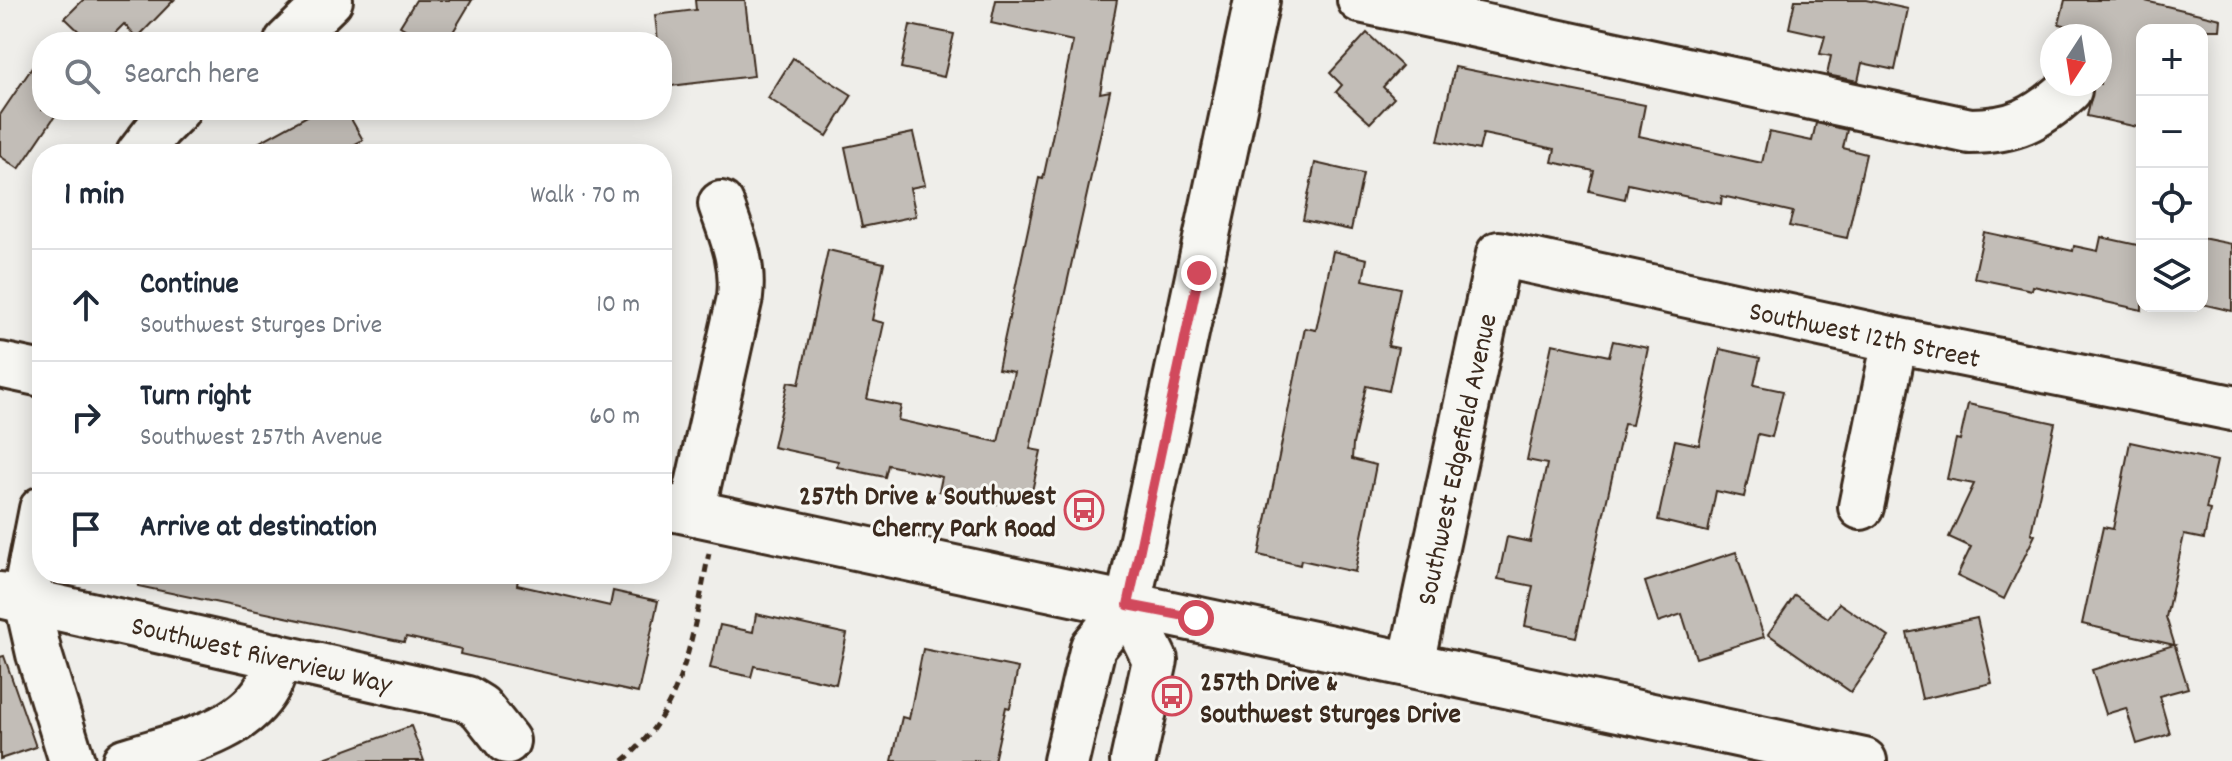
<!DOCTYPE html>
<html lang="en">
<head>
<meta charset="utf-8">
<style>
  body { margin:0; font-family:Dekko,sans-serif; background:#f6f6f7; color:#1f2937 }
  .controls { position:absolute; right:24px; top:24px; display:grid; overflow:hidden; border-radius:16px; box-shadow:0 4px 20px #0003 }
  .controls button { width:72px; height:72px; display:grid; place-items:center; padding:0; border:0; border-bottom:2px solid #e0e1e3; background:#fff; color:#1f2937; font:40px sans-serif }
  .compass { position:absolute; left:2040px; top:24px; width:72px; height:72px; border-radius:50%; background:#fff; box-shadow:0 4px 20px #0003; rotate:192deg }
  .stop { position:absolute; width:24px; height:24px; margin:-18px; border:6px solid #d1495b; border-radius:50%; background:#fff }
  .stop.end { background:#d1495b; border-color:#fff; box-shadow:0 2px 8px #0008 }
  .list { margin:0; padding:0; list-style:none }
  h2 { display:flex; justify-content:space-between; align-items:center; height:104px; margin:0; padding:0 32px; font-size:34px }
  h2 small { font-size:26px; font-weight:400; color:#747a83 }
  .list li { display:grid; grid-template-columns:52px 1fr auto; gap:24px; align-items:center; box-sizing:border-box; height:112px; padding:0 32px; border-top:2px solid #e0e1e3 }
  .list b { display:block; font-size:30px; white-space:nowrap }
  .list p { margin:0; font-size:26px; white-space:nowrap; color:#747a83 }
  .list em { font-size:26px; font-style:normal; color:#747a83 }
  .icon { flex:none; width:44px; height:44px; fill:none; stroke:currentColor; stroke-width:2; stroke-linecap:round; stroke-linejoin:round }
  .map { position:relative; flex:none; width:2232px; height:761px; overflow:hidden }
  .search { position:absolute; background:#fff; box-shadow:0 4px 20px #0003; left:32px; top:32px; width:640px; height:88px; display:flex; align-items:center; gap:20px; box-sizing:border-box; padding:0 28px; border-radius:32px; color:#747a83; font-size:30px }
  .panel { position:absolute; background:#fff; box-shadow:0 4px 20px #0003; left:32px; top:144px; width:640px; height:440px; border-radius:32px }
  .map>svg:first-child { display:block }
  .building { fill:#c2bdb7; stroke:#3b2a1e; stroke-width:2 }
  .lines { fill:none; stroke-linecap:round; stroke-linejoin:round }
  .minor-casing { stroke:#3b2a1e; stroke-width:50 }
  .major-casing { stroke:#3b2a1e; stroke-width:50 }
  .path { stroke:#3b2a1e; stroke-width:5; stroke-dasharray:8 6; stroke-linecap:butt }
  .minor { stroke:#f6f6f2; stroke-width:44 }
  .major { stroke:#f6f6f2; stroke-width:44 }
  .route { stroke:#d1495b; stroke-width:10 }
  .labels { text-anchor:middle; stroke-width:6; stroke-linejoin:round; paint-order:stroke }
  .street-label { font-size:28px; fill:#3b2a1e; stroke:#f6f6f2 }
  .poi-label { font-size:28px; font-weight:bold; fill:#3b2a1e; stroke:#f6f6f2; text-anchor:end }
</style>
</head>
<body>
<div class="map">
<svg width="2232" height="761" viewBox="0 0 2232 761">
  <rect width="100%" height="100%" fill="#efeeea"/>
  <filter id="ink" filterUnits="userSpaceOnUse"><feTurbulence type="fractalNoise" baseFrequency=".0125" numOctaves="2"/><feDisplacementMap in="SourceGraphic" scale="16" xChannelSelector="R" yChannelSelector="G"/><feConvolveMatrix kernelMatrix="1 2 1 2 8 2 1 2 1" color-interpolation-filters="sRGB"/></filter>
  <g filter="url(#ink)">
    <g class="building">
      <polygon points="83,0 174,0 137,38 124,24 106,42 90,42 65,18"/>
      <polygon points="416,0 472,0 447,42 427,42 400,26"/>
      <polygon points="695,0 745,0 754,76 662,87 662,42 658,42 655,15 696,10"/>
      <polygon points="996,0 1117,0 1100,93 1110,91 1030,449 1041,451 1030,500 1000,493 997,504 939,491 942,477 888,465 885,477 837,467 838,461 773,447 788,382 799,384 828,250 884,263 872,320 884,323 867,399 901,406 898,420 998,442 1014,372 998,369 1039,178 1043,179 1073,41 991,23"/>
      <polygon points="1795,0 1866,0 1908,9 1895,70 1862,63 1858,81 1827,75 1831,56 1820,54 1825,36 1789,28"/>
      <polygon points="2065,0 2141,0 2221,19 2220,30 2142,30 2142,128 2087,116 2094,84 2100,84 2100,33 2059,24"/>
      <polygon points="910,25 954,34 944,77 901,68"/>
      <polygon points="1367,33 1402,66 1383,87 1394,98 1370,123 1336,92 1342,85 1330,73"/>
      <polygon points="42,53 42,110 59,110 19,169 0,156 0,115"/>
      <polygon points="793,58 852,95 827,136 768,98"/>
      <polygon points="1455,67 1645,105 1639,136 1762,163 1769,132 1812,141 1816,123 1847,130 1843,148 1866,154 1847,238 1789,226 1793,212 1722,196 1721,204 1628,184 1625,199 1589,191 1594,171 1552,162 1555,149 1483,134 1479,150 1438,141"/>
      <polygon points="318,110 346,110 363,140 337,154 238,154"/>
      <polygon points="913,133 925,185 910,188 916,216 862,227 845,147"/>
      <polygon points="1315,163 1363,174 1351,230 1303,220"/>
      <polygon points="1984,232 2073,251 2074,246 2098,251 2101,237 2142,246 2142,310 2033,286 2032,290 1974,278"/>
      <polygon points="2202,238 2232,244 2232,311 2202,304"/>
      <polygon points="1333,251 1367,259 1363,280 1400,288 1388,346 1398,348 1389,391 1366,386 1353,444 1352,459 1376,465 1355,572 1301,560 1300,565 1259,555 1305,328 1316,330"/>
      <polygon points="1613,341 1648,348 1632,425 1624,424 1576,637 1525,626 1533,586 1498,579 1507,537 1530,542 1547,464 1527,460 1552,344 1609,356"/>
      <polygon points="1720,349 1760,358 1754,385 1783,391 1772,437 1758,434 1744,497 1716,491 1708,532 1658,520 1675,440 1699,445"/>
      <polygon points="1968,404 2055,423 2031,533 2035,535 2004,599 1957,576 1971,547 1949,537 1974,484 1947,479 1956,439 1960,440"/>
      <polygon points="2130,442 2217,461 2206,509 2210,510 2204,539 2184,535 2166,617 2188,688 2159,696 2170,734 2137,744 2126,708 2106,714 2092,670 2174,645 2082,624 2103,527 2113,529"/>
      <polygon points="1736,552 1764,637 1696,658 1682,614 1658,622 1645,582"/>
      <polygon points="140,574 519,574 517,585 610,606 613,591 658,601 638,693 460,654 461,649 406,637 404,642 138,586"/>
      <polygon points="1795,595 1828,618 1839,603 1889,637 1851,692 1768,634"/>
      <polygon points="756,614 847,634 836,684 754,666 751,677 710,668 720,625 753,632"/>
      <polygon points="1977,618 1992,683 1922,699 1907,633"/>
      <polygon points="923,649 1018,668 1010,708 1006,707 994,761 892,761 902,717 909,719"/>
      <polygon points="4,656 36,747 0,759 0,657"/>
      <polygon points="411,726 424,761 325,761 324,758"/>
    </g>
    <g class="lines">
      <defs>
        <g id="minor">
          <path d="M1360 0 1970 131C2014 131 2037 119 2069 90"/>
          <polyline points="287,42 330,0"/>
          <polyline points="139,154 159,128 177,110"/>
          <polyline points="0,365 42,374"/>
          <polyline points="662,506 1864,761"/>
          <polyline points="1861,507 1895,340"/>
          <polyline points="42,509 29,575 27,601 39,654 72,761"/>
          <path d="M692 512 740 297C744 262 732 236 721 204"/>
          <polyline points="0,595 467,699 480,707 507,741"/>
          <polyline points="1411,664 1499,254 1895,340 2232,408"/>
          <path d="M125 761C174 745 247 734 271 680 274 673 275 664 277 656"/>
        </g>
        <g id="major">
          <polyline points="1128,605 1155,660 1133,761"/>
          <polyline points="1066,761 1093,647 1128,605 1257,0"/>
        </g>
      </defs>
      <use href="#minor" class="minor-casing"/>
      <use href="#major" class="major-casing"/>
      <path class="path" d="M623 761C687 708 693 629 709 553"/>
      <use href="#minor" class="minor"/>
      <use href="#major" class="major"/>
    </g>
  </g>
  <g class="lines" filter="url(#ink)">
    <polyline class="route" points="1196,618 1128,605 1199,273"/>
  </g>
  <defs>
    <symbol id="bus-ring" viewBox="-11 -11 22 22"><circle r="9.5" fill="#f6f6f2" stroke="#d1495b" stroke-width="1.5"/><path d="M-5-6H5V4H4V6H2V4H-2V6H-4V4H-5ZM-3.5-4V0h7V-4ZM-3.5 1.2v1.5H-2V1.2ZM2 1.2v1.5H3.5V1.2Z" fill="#d1495b"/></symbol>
  </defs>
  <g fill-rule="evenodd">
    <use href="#bus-ring" x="1062" y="488" width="44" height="44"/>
    <use href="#bus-ring" x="1150" y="674" width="44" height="44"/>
  </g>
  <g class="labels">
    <g class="street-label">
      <text transform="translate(1865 333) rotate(12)" y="10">Southwest 12th Street</text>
      <text transform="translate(1455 459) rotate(-78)" y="10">Southwest Edgefield Avenue</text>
      <text transform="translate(262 653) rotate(13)" y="10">Southwest Riverview Way</text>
    </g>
    <g class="poi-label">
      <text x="1056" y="504">257th Drive &amp; Southwest<tspan x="1056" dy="32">Cherry Park Road</tspan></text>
      <text x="1200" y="690" text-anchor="start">257th Drive &amp;<tspan x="1200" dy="32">Southwest Sturges Drive</tspan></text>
    </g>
  </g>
</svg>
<div class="controls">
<button>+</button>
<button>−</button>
<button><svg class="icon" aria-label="locate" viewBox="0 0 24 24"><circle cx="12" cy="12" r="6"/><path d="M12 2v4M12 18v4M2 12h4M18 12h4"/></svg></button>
<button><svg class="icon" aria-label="layers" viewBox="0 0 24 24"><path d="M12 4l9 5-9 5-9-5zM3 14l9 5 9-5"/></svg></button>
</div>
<svg class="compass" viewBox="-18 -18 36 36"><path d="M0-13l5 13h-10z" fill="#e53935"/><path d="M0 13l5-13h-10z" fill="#747a83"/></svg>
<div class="stop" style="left:1196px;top:618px"></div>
<div class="stop end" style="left:1199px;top:273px"></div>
<div class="search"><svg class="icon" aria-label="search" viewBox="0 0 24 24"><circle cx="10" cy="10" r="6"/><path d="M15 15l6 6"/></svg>Search here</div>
<section class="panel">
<h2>1 min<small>Walk · 70 m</small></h2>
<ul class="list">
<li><svg class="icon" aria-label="ahead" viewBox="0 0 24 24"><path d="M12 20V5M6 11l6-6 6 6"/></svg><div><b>Continue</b><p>Southwest Sturges Drive</p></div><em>10 m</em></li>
<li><svg class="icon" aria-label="right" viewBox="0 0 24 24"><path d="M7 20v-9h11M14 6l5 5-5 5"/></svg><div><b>Turn right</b><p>Southwest 257th Avenue</p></div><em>60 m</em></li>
<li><svg class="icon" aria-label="arrive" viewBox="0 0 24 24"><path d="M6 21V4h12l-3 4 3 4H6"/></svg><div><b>Arrive at destination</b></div></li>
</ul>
</section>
</div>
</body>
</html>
